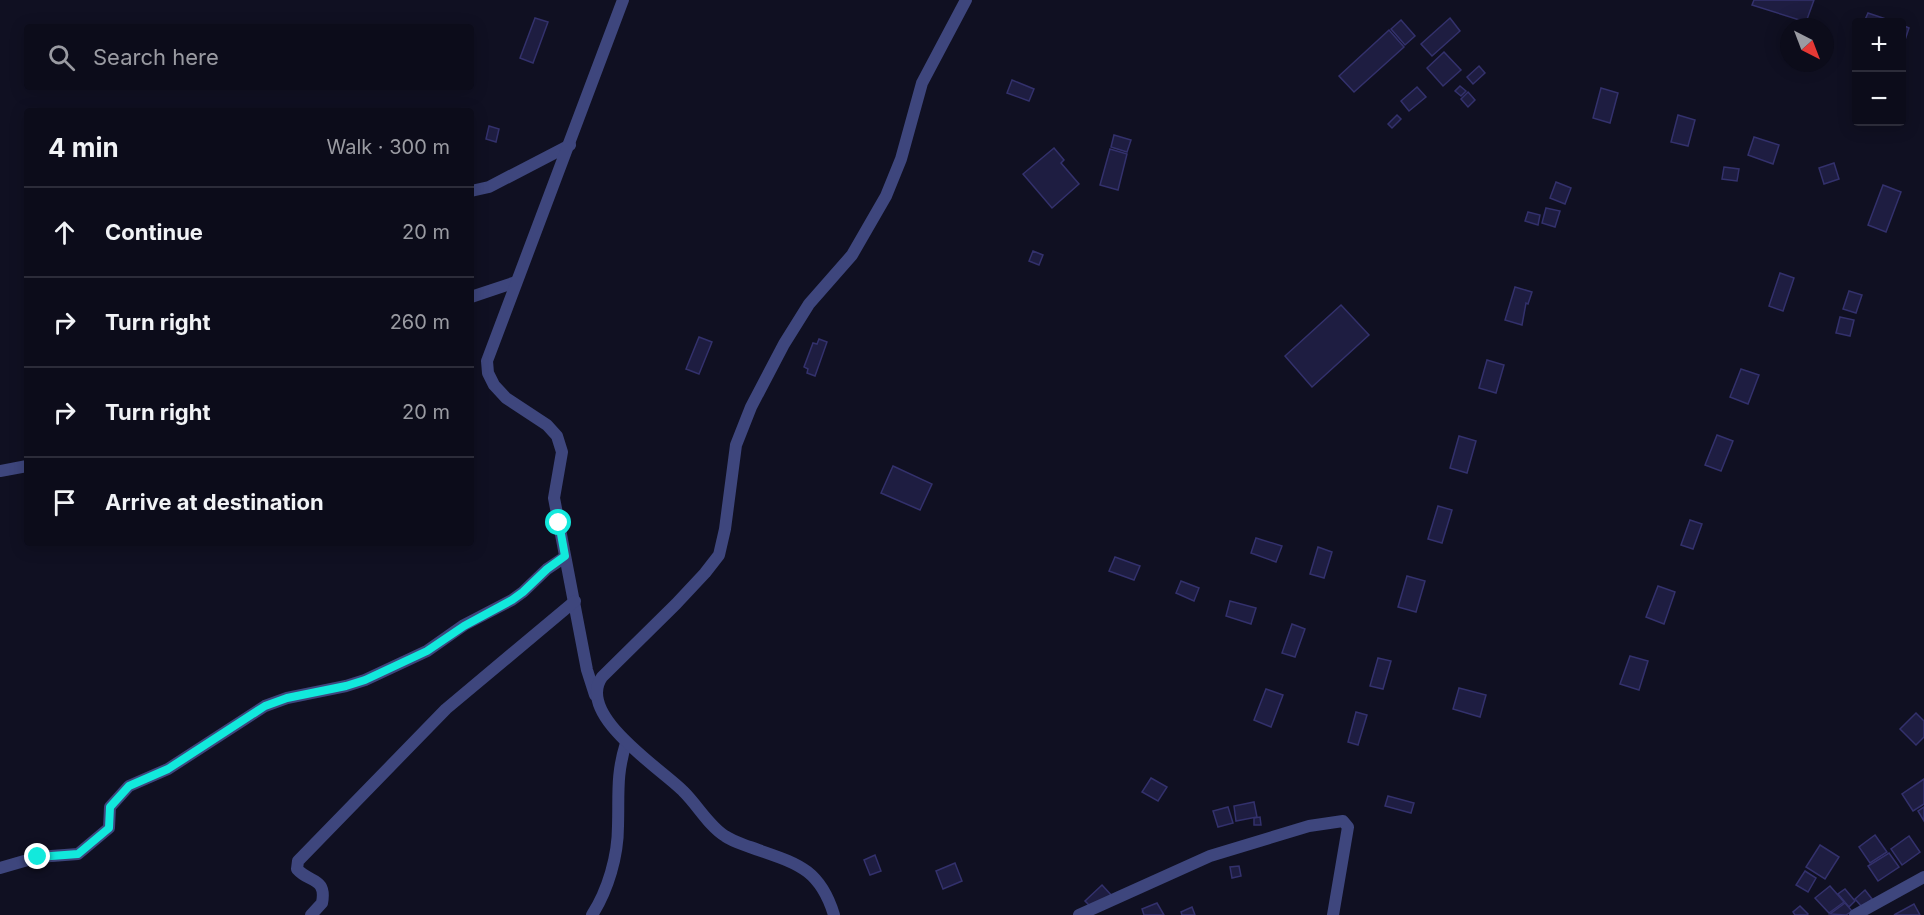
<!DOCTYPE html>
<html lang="en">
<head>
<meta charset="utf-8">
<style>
  body { margin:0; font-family:Inter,sans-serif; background:#151523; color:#f1f3f6 }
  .controls { position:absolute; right:18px; top:18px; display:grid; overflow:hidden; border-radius:6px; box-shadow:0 3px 15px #0003 }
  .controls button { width:54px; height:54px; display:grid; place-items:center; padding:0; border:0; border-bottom:2px solid #2c2c39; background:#0c0c1a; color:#f1f3f6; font:30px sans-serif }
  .compass { position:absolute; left:1780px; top:18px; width:54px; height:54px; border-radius:50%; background:#0c0c1a; box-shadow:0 3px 15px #0003; rotate:138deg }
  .stop { position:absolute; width:18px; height:18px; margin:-14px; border:4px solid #12e9dc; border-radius:50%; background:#fff }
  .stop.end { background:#12e9dc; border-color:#fff; box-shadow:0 2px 6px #0008 }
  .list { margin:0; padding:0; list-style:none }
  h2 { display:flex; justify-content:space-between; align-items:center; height:78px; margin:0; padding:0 24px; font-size:26px }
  h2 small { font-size:20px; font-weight:400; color:#9a9ba2 }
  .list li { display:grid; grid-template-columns:39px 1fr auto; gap:18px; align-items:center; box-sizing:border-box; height:90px; padding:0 24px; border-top:2px solid #2c2c39 }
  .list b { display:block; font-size:22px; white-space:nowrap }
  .list em { font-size:20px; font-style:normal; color:#9a9ba2 }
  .icon { flex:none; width:33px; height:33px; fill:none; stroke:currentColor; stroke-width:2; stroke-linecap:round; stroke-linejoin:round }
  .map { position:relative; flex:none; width:1924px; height:915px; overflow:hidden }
  .search { position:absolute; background:#0c0c1a; box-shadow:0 3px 15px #0003; left:24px; top:24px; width:450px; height:66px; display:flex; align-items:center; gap:15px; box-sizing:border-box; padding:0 21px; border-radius:6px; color:#9a9ba2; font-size:22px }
  .panel { position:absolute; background:#0c0c1a; box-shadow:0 3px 15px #0003; left:24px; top:108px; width:450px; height:438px; border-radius:6px }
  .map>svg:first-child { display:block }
  .building { fill:#1e1d41; stroke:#33316c; stroke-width:1.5 }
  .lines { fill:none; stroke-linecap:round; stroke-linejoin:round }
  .minor { stroke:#3e467d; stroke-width:12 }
  .route { stroke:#12e9dc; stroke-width:8 }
</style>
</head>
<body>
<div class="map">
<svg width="1924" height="915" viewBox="0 0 1924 915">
  <rect width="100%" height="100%" fill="#101022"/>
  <g class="building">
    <polygon points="1754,0 1814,0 1806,22 1752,5"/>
    <polygon points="1868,13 1889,20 1889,22 1864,22"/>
    <polygon points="535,18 548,22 533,63 520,58"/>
    <polygon points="1450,18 1460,31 1432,56 1421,44"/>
    <polygon points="1401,20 1415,36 1405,45 1391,29"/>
    <polygon points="1902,25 1909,28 1902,49"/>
    <polygon points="1389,30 1404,47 1354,92 1339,76"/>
    <polygon points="1444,52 1461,70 1443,86 1427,68"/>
    <polygon points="1479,66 1485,73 1473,84 1467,77"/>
    <polygon points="1012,80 1034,89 1029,101 1007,93"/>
    <polygon points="1460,86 1466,91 1461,96 1455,91"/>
    <polygon points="1417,87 1426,97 1409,111 1401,101"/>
    <polygon points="1601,88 1618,93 1610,123 1593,118"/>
    <polygon points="1468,92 1475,100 1468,107 1461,99"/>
    <polygon points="1397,115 1401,119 1392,128 1388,124"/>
    <polygon points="1678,115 1695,120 1688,146 1671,142"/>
    <polygon points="489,126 499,129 496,142 486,139"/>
    <polygon points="1114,135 1131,140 1127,152 1111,147"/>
    <polygon points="1754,137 1779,145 1773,164 1748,155"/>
    <polygon points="1054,148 1064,160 1061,163 1079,184 1052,208 1023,174"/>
    <polygon points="1110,149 1127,154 1118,190 1100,185"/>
    <polygon points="1834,163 1839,179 1824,184 1819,168"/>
    <polygon points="1724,167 1739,169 1737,181 1722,179"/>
    <polygon points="1556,182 1571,188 1565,204 1550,198"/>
    <polygon points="1883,185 1901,192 1886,232 1868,225"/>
    <polygon points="1546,208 1560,211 1555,227 1542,223"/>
    <polygon points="1528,212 1540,215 1538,225 1525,221"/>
    <polygon points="1033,251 1043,255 1039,265 1029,261"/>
    <polygon points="1780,273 1794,278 1783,311 1769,306"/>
    <polygon points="1515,287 1532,292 1528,304 1526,303 1522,325 1505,320"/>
    <polygon points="1849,291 1862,295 1856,313 1843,309"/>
    <polygon points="1341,305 1369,335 1312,387 1285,356"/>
    <polygon points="1840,317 1854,320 1850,336 1836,333"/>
    <polygon points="699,337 712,342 699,374 686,369"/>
    <polygon points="819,339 827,342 815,376 807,373 808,369 804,367 813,343 817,344"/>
    <polygon points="1487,360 1504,365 1496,393 1479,388"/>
    <polygon points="1741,369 1759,375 1748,404 1730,397"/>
    <polygon points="1717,435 1733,441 1721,471 1705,465"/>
    <polygon points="1459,436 1476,441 1467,473 1450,468"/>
    <polygon points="893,466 932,484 920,510 881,493"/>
    <polygon points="1438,506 1452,510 1442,543 1428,539"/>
    <polygon points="1690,520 1702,524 1693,549 1681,545"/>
    <polygon points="1256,538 1282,546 1276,562 1251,553"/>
    <polygon points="1318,547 1332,552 1324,578 1310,574"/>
    <polygon points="1115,557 1140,566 1134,580 1109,571"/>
    <polygon points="1407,576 1425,581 1416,612 1398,607"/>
    <polygon points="1181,581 1199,588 1194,601 1176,593"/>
    <polygon points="1658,586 1675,592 1664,624 1646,617"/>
    <polygon points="1230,601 1256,608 1251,624 1226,616"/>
    <polygon points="1292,624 1305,629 1295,657 1282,653"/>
    <polygon points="1630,656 1648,661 1639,690 1620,684"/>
    <polygon points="1378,658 1391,661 1383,689 1370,686"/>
    <polygon points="1459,688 1486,695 1480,717 1453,709"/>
    <polygon points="1266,689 1283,695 1271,727 1254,720"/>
    <polygon points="1356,712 1367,715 1358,745 1348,742"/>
    <polygon points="1916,713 1924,721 1924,737 1916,745 1900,729"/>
    <polygon points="1151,778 1167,787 1158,801 1142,792"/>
    <polygon points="1924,779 1924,804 1913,811 1902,794"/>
    <polygon points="1388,796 1414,803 1411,813 1385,806"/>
    <polygon points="1254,802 1257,817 1236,821 1234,806"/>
    <polygon points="1228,807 1233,823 1218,827 1213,811"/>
    <polygon points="1924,807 1924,821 1918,811"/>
    <polygon points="1260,817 1261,825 1254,825 1254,818"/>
    <polygon points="1875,835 1887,852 1870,863 1859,847"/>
    <polygon points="1909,836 1920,852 1902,865 1891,849"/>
    <polygon points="1820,845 1839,857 1825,879 1806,867"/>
    <polygon points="1889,853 1899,867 1878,881 1868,866"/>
    <polygon points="875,855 881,871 870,875 864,860"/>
    <polygon points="955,863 962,881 943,889 936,871"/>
    <polygon points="1239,866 1241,876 1232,878 1230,867"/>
    <polygon points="1805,871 1816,878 1808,892 1796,885"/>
    <polygon points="1102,885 1113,897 1096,912 1085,901"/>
    <polygon points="1830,886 1844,902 1829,913 1815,898"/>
    <polygon points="1845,889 1855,901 1849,907 1838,894"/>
    <polygon points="1865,890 1872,899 1862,907 1855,899"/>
    <polygon points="1157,903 1164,915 1144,915 1142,909"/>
    <polygon points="1845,903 1852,911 1846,915 1830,914"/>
    <polygon points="1914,904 1920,915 1894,915"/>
    <polygon points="1800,906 1808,914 1807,915 1795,915 1793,912"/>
    <polygon points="1192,907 1195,915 1182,915 1181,912"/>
  </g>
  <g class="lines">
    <g class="minor">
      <polyline points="471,191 489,187 570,145"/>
      <polyline points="471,297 516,282"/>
      <polyline points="0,471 27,466"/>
      <polyline points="595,695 587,670 554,498 562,452 557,436 547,425 506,398 494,385 488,373 487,361 623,0"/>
      <polyline points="0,868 38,857 78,854 109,828 110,807 129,786 168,769 265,706 287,698 346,686 365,680 427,651 464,625 512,600 523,592 547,569 565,557"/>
      <path d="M311 915 322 903C327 877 309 883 297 869L298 861 446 709 575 601"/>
      <path d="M592 915C608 890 618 856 618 826 619 794 616 775 626 743"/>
      <path d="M834 915C819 866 794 863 750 847 742 844 732 841 725 836 709 826 698 806 684 792 663 770 575 715 602 677L676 604 705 573 719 555 725 529 736 445 751 407 784 344 809 304 852 255 886 196 901 159 922 83 966 0"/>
      <polyline points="1079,915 1210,856 1309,826 1343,821 1348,827 1333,915"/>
      <polyline points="1855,915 1924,877"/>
    </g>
  </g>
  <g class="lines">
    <polyline class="route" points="38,857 78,854 109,828 110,807 129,786 168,769 265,706 287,698 346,686 365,680 427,651 464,626 512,600 523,592 547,569 565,556 559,523"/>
  </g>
</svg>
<div class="controls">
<button>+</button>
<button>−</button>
</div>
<svg class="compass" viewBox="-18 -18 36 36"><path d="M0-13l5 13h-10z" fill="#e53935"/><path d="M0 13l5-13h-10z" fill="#9a9ba2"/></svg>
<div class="stop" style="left:559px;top:523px"></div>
<div class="stop end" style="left:38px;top:857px"></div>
<div class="search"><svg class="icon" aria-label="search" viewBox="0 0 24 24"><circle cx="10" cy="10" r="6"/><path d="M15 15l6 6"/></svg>Search here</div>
<section class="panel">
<h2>4 min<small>Walk · 300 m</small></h2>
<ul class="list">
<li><svg class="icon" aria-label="ahead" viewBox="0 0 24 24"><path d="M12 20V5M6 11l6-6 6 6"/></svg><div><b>Continue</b></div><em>20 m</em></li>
<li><svg class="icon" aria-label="right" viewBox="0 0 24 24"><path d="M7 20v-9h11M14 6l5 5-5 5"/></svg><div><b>Turn right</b></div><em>260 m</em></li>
<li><svg class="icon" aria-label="right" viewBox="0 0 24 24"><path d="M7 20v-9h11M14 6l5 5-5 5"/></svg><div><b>Turn right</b></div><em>20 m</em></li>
<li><svg class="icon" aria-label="arrive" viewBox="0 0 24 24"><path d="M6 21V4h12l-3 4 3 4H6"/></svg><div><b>Arrive at destination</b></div></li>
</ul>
</section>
</div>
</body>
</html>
